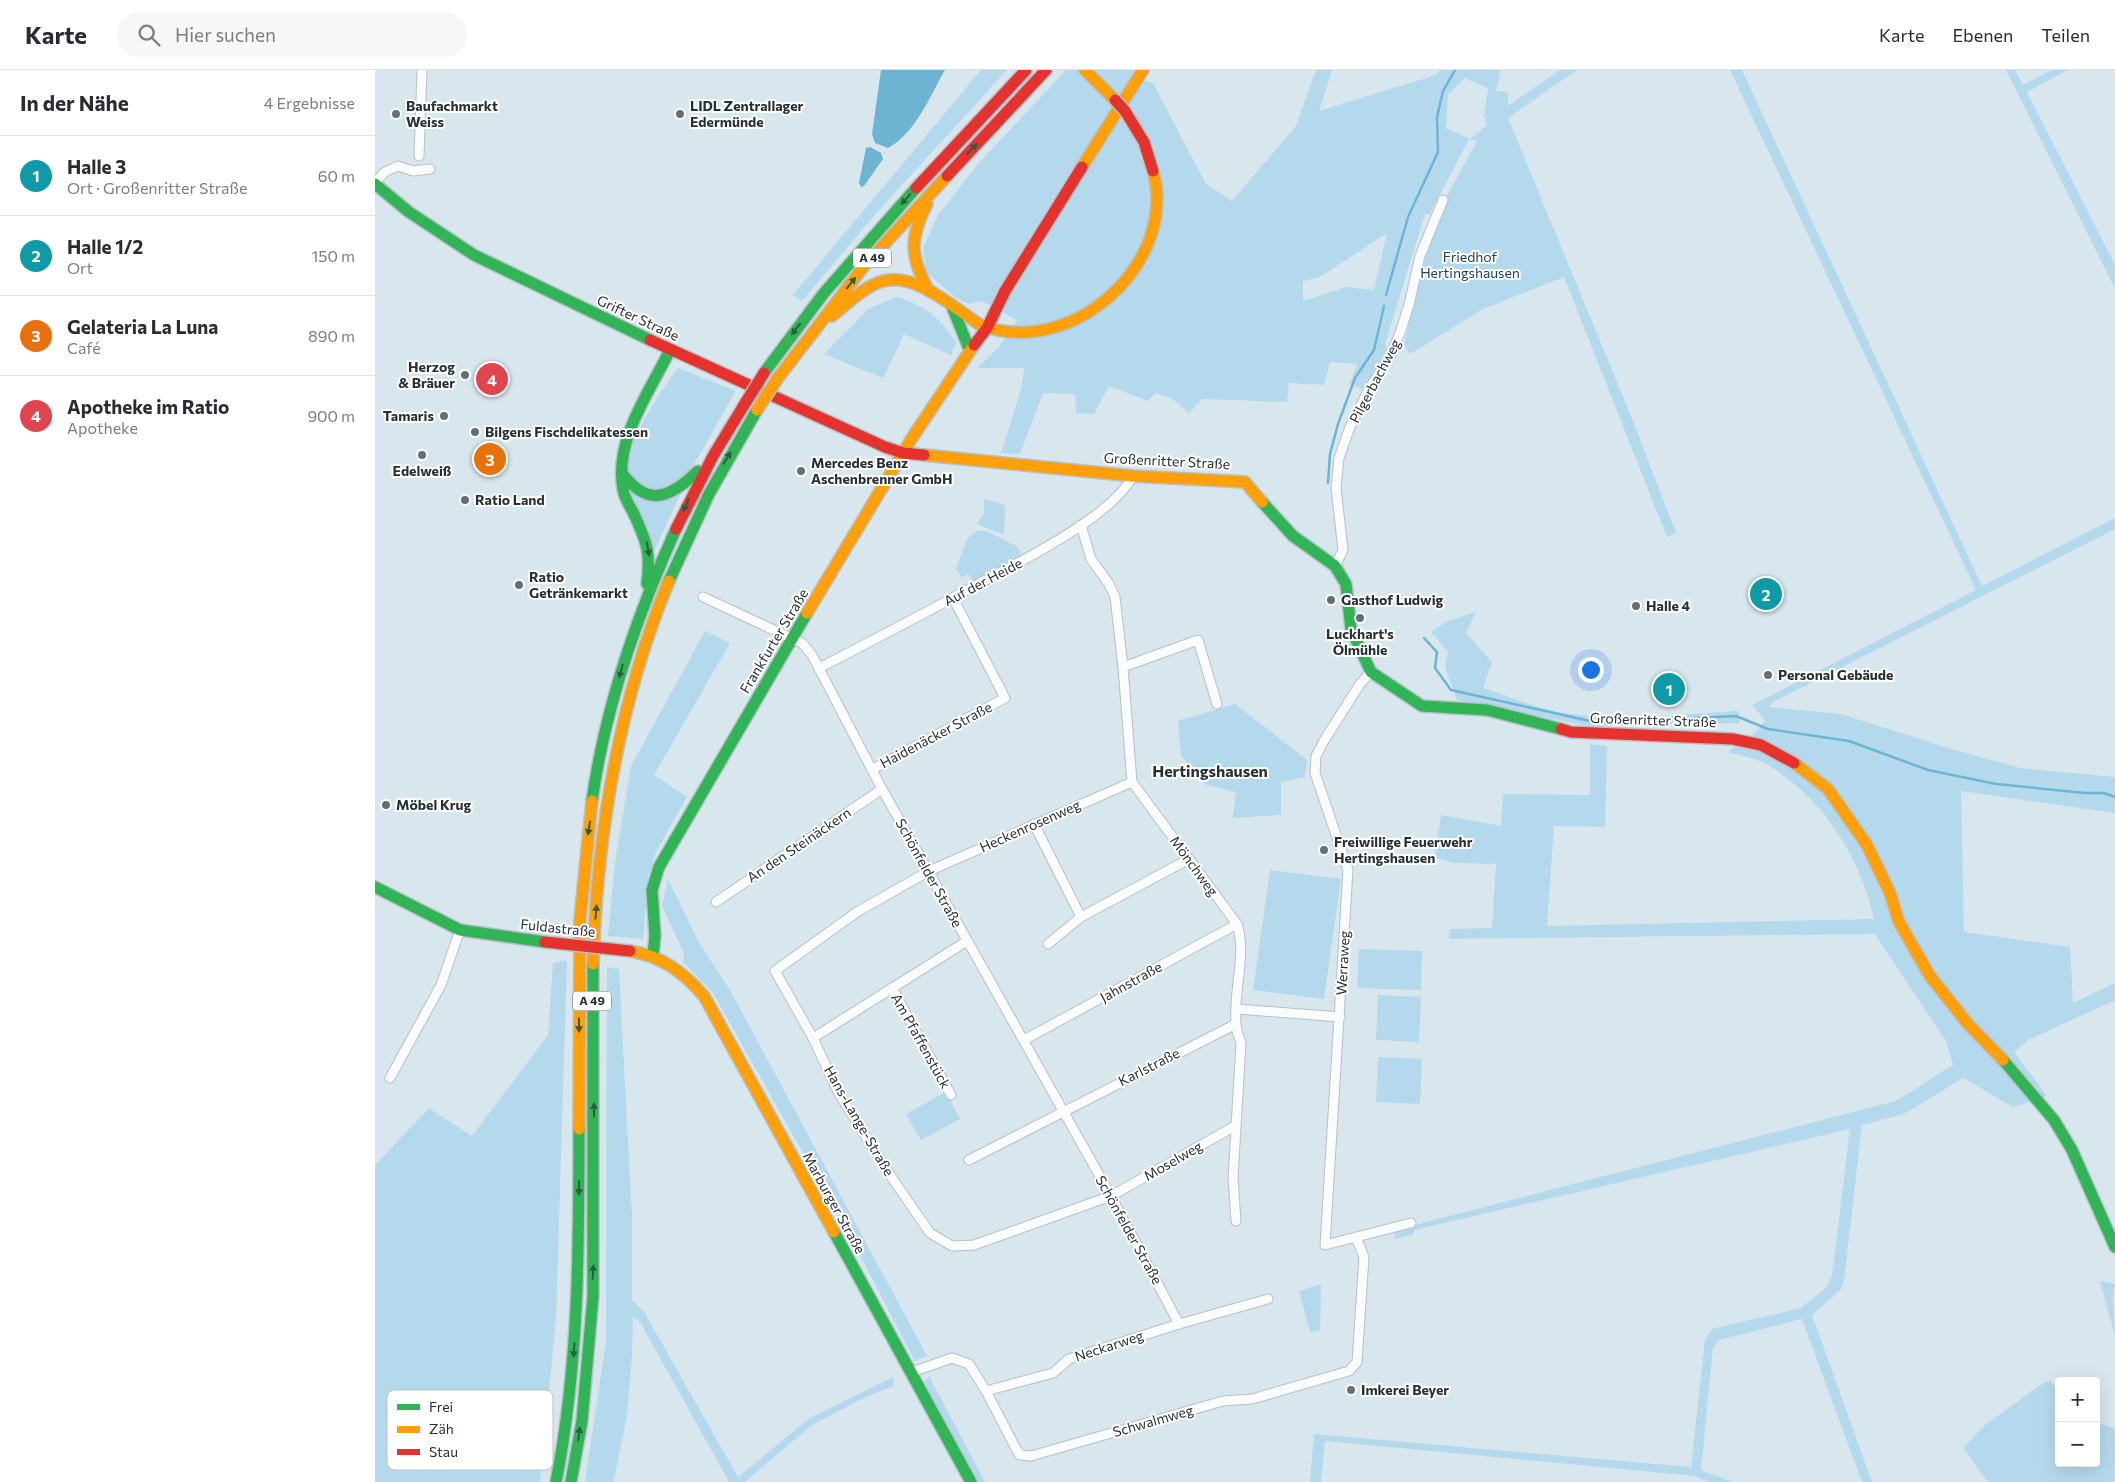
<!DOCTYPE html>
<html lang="de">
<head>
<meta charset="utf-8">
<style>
  body { margin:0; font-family:Commissioner,sans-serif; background:#f7f7f7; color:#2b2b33 }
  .controls { position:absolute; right:15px; bottom:15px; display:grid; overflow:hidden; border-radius:5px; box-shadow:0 5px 20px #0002 }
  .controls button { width:45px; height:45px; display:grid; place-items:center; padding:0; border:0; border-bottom:1px solid #e1e1e2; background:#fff; color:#2b2b33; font:25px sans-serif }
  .you { position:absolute; left:1215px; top:599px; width:18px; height:18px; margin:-12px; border:4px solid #fff; border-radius:50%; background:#1a73e8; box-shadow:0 0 0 8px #1a73e833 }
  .badge { display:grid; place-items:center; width:32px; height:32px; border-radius:50%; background:#646f75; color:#fff; font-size:16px; font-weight:700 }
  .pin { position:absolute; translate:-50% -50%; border:2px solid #fff; box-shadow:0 1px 5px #0006 }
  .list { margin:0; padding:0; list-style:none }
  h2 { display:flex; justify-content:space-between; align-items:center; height:65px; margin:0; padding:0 20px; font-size:21px }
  h2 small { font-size:16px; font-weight:400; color:#7c7c81 }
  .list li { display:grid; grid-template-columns:32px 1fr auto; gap:15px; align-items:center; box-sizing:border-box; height:80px; padding:0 20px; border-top:1px solid #e1e1e2 }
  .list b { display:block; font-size:19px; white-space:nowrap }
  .list p { margin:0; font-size:16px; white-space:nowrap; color:#7c7c81 }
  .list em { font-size:16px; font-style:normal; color:#7c7c81 }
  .icon { flex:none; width:28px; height:28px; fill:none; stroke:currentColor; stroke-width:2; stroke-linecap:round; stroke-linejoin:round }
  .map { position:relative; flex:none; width:1740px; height:1412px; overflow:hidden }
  header { display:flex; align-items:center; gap:30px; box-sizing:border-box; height:70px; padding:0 25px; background:#fff; border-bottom:1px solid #e1e1e2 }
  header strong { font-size:24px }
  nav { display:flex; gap:28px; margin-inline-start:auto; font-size:18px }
  .search { width:350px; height:45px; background:#f7f7f7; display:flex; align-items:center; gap:12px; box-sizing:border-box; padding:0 18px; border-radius:28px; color:#7c7c81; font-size:19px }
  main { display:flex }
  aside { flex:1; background:#fff }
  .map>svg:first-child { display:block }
  .green { fill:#b5d9ec; fill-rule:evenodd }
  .water { fill:#6db4d3 }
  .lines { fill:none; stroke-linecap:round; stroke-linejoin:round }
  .stream { stroke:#6db4d3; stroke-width:2.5 }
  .street-casing { stroke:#b6c1c8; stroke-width:11 }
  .fast-casing { stroke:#b6c1c8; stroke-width:14 }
  .slow-casing { stroke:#b6c1c8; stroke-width:14 }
  .jam-casing { stroke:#b6c1c8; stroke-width:14 }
  .street { stroke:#f9fbfc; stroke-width:9 }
  .fast { stroke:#30b455; stroke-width:11 }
  .slow { stroke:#ff9f0a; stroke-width:11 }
  .jam { stroke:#e5322d; stroke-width:11 }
  .slow-bridge-casing { stroke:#b6c1c8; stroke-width:14; stroke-linecap:butt }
  .jam-bridge-casing { stroke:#b6c1c8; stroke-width:14; stroke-linecap:butt }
  .slow-bridge { stroke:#ff9f0a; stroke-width:11 }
  .jam-bridge { stroke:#e5322d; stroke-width:11 }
  .oneway { fill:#2a5e40 }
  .poi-dot { fill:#646f75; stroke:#fff; stroke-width:2 }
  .labels { text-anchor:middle; stroke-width:4; stroke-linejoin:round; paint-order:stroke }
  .shield { fill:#fff; stroke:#676d71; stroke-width:1 }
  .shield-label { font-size:12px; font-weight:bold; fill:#262f34 }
  .poi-label { font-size:14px; font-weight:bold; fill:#262f34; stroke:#fff; text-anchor:start }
  .park-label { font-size:14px; fill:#1b4456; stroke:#fff }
  .street-label { font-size:14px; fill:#262f34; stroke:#fff }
  .quarter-label { font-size:16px; font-weight:bold; fill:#262f34; stroke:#fff }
  .key { fill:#fff; stroke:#bec1c2; stroke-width:1 }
  .key-label { font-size:14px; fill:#262f34 }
</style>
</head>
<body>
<header>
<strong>Karte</strong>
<div class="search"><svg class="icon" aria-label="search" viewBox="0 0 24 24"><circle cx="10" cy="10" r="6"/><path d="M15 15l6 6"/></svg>Hier suchen</div>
<nav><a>Karte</a><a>Ebenen</a><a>Teilen</a></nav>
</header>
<main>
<aside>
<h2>In der Nähe<small>4 Ergebnisse</small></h2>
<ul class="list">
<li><span class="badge" style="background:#0f9aa8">1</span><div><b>Halle 3</b><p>Ort · Großenritter Straße</p></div><em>60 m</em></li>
<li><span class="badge" style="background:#0f9aa8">2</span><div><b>Halle 1/2</b><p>Ort</p></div><em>150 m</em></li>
<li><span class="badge" style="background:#e8710a">3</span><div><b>Gelateria La Luna</b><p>Café</p></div><em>890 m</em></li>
<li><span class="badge" style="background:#e0444e">4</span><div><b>Apotheke im Ratio</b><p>Apotheke</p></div><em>900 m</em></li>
</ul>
</aside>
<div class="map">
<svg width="1740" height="1412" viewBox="0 0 1740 1412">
  <rect width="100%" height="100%" fill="#d8e6ee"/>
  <g class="green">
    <polygon points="606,0 632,0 504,140 427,231 418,225"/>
    <path d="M691 0H759L755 8 778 13 831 114 857 131 921 56 941 0H957L944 41 1061 5 1065 0H1126L1121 21 1133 22V36L1185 0H1202L1133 48 1256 346 1301 463 1292 467 1189 207 1108 239 1035 284 1029 275 1049 191 1069 131 1102 71 1094 69 1055 144H1050L1010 274 1013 281 988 319 975 314 982 294 955 292 949 315 914 313 912 332 827 329 814 343 798 329 781 323 773 331 734 316 719 344 701 343 700 324 668 323 645 384 626 383 646 320 649 298H602L623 278 642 250 607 231 594 234 581 228 551 202 548 178 563 145 603 94ZM1090 8 1113 18 1109 46 1112 55 1095 69 1071 58 1073 25ZM1012 163 999 220 971 217 928 231V211L945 207Z"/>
    <path d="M1355 0H1367L1607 516 1740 448V459L1398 632 1394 637 1466 644 1573 678 1645 698 1740 707V743L1586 721 1589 862 1695 877 1698 933 1740 913V930L1653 970 1639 982 1672 1026 1638 1037 1588 1008 1529 1044 1487 1055 1469 1210 1466 1219 1437 1245 1497 1412H1487L1427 1249 1344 1270 1338 1278 1326 1400 1358 1412H1334L1320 1406 950 1371 946 1412H935L939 1364 1316 1397 1330 1270 1337 1259 1426 1238 1452 1217 1457 1205 1475 1059 1039 1160 1038 1165 1019 1169 1020 1160 1521 1031 1578 995 1571 971 1500 864 1074 869 1075 859 1117 858 1121 794 1080 793 1060 788 1066 745 1126 756 1128 724 1215 725V674L1232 676 1230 757 1179 756 1172 856 1499 849C1485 786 1448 729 1393 695 1382 688 1365 686 1353 682L1381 662 1390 650 1377 635 1601 520Z"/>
    <polygon points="1631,0 1640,0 1648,15 1677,0 1693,0 1652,22 1740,195 1740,219"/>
    <path d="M521 227C551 235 563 247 581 272L576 285 529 264 508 308 449 284 493 239Z"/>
    <path d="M303 298 361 321C346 343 319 404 299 417 290 423 279 422 270 419 224 403 289 318 303 298Z"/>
    <polygon points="251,421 307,421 278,484"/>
    <polygon points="609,429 630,435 629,465 602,454 609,443"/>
    <polygon points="602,461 611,461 643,477 646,485 598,511 593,504 587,508 581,499 592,469"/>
    <path d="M1101 542 1091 563 1117 592 1108 618C1132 626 1159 637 1184 642 1243 653 1304 644 1363 641L1365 653 1214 656 1082 630 1070 597 1073 581 1056 562 1073 551Z"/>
    <polygon points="330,561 355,573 279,705 312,727 281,782 273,807 268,869 233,866 240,792 256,696"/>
    <polygon points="860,634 932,690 930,707 906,712 906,745 858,748 861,722 831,715 806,686 803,651"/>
    <polygon points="895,800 966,809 949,929 878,920"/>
    <polygon points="293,809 323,871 356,922 552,1286 540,1291 476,1168 338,923 308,892 309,884 287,836"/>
    <polygon points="984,879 1047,881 1046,920 982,918"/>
    <polygon points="192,890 181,1249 165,1412 0,1412 0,1095 54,1038 97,1066 173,965 178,893"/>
    <polygon points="232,897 244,899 257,1147 257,1230 269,1242 363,1407 435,1348 518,1307 519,1316 491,1327 437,1355 370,1412 354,1412 265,1252 258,1247 257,1285 252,1346 240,1405 238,1412 210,1412 231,1271"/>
    <polygon points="1003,925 1046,927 1044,972 1001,970"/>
    <polygon points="1003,987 1047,989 1045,1034 1001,1032"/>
    <polygon points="571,1022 585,1049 546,1070 531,1044"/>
    <path d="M1725 1211 1740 1214C1736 1227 1740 1251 1740 1266Z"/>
    <polygon points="946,1214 945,1260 935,1262 924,1221"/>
    <polygon points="554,1306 610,1412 601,1412 549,1312"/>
    <polygon points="1675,1311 1684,1321 1684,1393 1721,1393 1721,1352 1740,1359 1740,1412 1613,1412 1588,1378 1610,1355 1668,1313"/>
  </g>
  <g class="water">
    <path d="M506 0H570C555 26 540 64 513 78L500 73 497 64Z"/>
    <polygon points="495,77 506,83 508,89 489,116 486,117 484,113 491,78"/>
  </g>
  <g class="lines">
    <g class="stream">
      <polyline points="1011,225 1033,147 1063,82 1062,47 1068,21 1080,0"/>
      <polyline points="953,413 955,384 963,354 980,308 999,280 1009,236"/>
      <polyline points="1049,568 1062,582 1060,598 1076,620 1224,653 1361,646 1393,659 1474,671 1553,700 1621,714 1710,723 1729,723 1740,727"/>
    </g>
    <defs>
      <g id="street">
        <polyline points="44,86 47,0"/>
        <polyline points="0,112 10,102 23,96 38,101 55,99"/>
        <path d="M706 455 716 489 734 514 740 527 748 597 757 712 862 854C872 885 858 921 861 954 861 960 864 967 866 973L858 1108 861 1151"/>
        <polyline points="960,496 968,480 961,418 964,388 975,357 994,319 1015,287 1025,263 1034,235 1045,186 1068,130"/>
        <polyline points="328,527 427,573 437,585 507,719 736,1126 804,1254"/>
        <polyline points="748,597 823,570 842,634"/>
        <path d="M444 598C495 572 546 545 596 518 640 494 735 449 758 406"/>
        <polyline points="996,602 985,614 950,669 941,686 940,703 973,800 950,1175 1036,1153"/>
        <polyline points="498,699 630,628 578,528"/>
        <polyline points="757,712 554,801 482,842 400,901 438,968 463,1022 515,1105 555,1163 577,1176 599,1175 736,1126 860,1056"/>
        <polyline points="659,754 706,847"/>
        <polyline points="341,832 507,719"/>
        <polyline points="673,874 706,847 814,789"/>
        <polyline points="517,918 576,1025"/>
        <polyline points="862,939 965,947"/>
        <polyline points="438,968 592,871"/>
        <polyline points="649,970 862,854"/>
        <polyline points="15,1008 66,915 85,860"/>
        <polyline points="594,1090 861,954"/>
        <polyline points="537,1302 577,1288 594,1294 611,1321 640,1377 645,1385 656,1386 848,1331 877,1329 974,1301 982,1292 989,1187 981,1167"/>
        <polyline points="611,1321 678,1303 694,1289 804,1254 893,1229"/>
      </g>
      <g id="fast">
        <polyline points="0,114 34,142 99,185 275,270"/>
        <polyline points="578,239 593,276"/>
        <polyline points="389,303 449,223 541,118"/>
        <path d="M247 403C273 438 295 428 323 401"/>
        <polyline points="887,432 918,466 960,496 971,514 976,559 996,602 1047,636 1112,640 1186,659"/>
        <polyline points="294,511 334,424 382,340"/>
        <path d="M272 514C276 482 272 473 259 444 255 436 249 428 248 419 239 370 274 323 295 280"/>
        <path d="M217 731C230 637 262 545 301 459"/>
        <polyline points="0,817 85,860 170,872"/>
        <polyline points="278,885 280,866 277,820 284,797 432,543"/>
        <polyline points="1628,990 1679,1050 1697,1080 1740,1177"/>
        <polyline points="459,1162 596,1412"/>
        <path d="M181 1412C204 1295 204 1178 204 1059"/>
        <polyline points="196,1412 207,1351 218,1227 218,894"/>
      </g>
      <g id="slow">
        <polyline points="710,0 740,30"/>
        <polyline points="707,97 768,0"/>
        <path d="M552 134C534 168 535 188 554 221"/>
        <path d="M457 246C471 235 484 221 500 214 536 197 576 236 604 254"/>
        <path d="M606 255C695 290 804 194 778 101"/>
        <polyline points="403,308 490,195 572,106"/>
        <polyline points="549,385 758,406 870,412 887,432"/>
        <polyline points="432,543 537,368 599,275"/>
        <polyline points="1419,693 1453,719 1492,775 1515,823 1524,852 1555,906 1593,954 1628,990"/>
        <path d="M255 881C287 886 308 902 329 926L459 1162"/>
        <path d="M218 894C222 762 243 634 294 511"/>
        <polyline points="204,1059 205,849 217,731"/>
      </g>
      <g id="jam">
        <polyline points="750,41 769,72 778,101"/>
        <polyline points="572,106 671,0"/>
        <polyline points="541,118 651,0"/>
        <polyline points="275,270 510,377 528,383 549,385"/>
        <polyline points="599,275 612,258 630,221 707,97"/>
        <polyline points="301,459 338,386 369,335"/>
        <polyline points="1186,659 1196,662 1358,669 1386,675 1419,693"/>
      </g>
    </defs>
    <use href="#street" class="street-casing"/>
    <use href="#fast" class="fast-casing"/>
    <use href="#slow" class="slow-casing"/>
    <use href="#jam" class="jam-casing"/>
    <use href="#street" class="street"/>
    <use href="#fast" class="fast"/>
    <use href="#slow" class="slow"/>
    <use href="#jam" class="jam"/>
    <defs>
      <polyline id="slow-bridge" points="382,340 403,308"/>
      <g id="jam-bridge">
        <polyline points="740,30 750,41"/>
        <polyline points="369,335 389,303"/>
        <polyline points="170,872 255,881"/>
      </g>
    </defs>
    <use href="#slow-bridge" class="slow-bridge-casing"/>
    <use href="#jam-bridge" class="jam-bridge-casing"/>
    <use href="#slow-bridge" class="slow-bridge"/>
    <use href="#jam-bridge" class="jam-bridge"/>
  </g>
  <defs><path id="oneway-solid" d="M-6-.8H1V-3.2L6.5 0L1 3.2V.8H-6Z" transform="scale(1.25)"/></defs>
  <g class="oneway">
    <use href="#oneway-solid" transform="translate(597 79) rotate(-47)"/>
    <use href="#oneway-solid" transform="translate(531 129) rotate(132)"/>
    <use href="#oneway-solid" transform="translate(476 213) rotate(-51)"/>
    <use href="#oneway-solid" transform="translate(421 259) rotate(128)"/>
    <use href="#oneway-solid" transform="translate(352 388) rotate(-59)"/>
    <use href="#oneway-solid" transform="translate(311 435) rotate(115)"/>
    <use href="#oneway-solid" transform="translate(273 479) rotate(79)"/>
    <use href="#oneway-solid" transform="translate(246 601) rotate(105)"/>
    <use href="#oneway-solid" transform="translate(214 758) rotate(99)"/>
    <use href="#oneway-solid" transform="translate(221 842) rotate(-85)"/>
    <use href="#oneway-solid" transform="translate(204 955) rotate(90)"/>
    <use href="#oneway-solid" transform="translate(219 1040) rotate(-91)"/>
    <use href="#oneway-solid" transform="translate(204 1118) rotate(90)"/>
    <use href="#oneway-solid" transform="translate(218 1202) rotate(-87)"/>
    <use href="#oneway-solid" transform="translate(199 1280) rotate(93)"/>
    <use href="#oneway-solid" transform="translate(204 1364) rotate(-83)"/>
  </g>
  <g class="poi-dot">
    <circle cx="21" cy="44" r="5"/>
    <circle cx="305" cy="44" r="5"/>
    <circle cx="90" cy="305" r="5"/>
    <circle cx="69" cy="346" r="5"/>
    <circle cx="100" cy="362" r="5"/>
    <circle cx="47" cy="385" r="5"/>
    <circle cx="426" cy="401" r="5"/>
    <circle cx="90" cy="430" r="5"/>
    <circle cx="144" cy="515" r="5"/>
    <circle cx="956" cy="530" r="5"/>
    <circle cx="1261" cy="536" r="5"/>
    <circle cx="985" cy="548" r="5"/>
    <circle cx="1393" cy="605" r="5"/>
    <circle cx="11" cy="735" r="5"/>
    <circle cx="949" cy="780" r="5"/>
    <circle cx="976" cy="1320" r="5"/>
  </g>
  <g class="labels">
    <g class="shield">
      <rect x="478" y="178.5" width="38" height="19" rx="4"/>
      <rect x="198" y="921.5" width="38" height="19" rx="4"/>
    </g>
    <g class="shield-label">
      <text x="497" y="192">A 49</text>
      <text x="217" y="935">A 49</text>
    </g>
    <g class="poi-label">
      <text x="31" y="41">Baufachmarkt<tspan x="31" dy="16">Weiss</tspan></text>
      <text x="315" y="41">LIDL Zentrallager<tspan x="315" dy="16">Edermünde</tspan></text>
      <text x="80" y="302" text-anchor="end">Herzog<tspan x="80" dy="16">&amp; Bräuer</tspan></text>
      <text x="59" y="351" text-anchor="end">Tamaris</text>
      <text x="110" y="367">Bilgens Fischdelikatessen</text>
      <text x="436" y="398">Mercedes Benz<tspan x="436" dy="16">Aschenbrenner GmbH</tspan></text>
      <text x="47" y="406" text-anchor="middle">Edelweiß</text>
      <text x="100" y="435">Ratio Land</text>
      <text x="154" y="512">Ratio<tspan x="154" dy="16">Getränkemarkt</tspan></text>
      <text x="966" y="535">Gasthof Ludwig</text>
      <text x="1271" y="541">Halle 4</text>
      <text x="985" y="569" text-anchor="middle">Luckhart's<tspan x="985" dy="16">Ölmühle</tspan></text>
      <text x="1403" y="610">Personal Gebäude</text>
      <text x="21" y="740">Möbel Krug</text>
      <text x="959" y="777">Freiwillige Feuerwehr<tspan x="959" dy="16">Hertingshausen</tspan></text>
      <text x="986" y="1325">Imkerei Beyer</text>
    </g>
    <g class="park-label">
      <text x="1095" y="192">Friedhof<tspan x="1095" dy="16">Hertingshausen</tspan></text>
    </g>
    <g class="street-label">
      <text transform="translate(263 248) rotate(25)" y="5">Grifter Straße</text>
      <text transform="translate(1000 311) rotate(-62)" y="5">Pilgerbachweg</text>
      <text transform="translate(792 391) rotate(3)" y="5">Großenritter Straße</text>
      <text transform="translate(608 512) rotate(-28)" y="5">Auf der Heide</text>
      <text transform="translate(399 571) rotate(-59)" y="5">Frankfurter Straße</text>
      <text transform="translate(1278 650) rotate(2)" y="5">Großenritter Straße</text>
      <text transform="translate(561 665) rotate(-28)" y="5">Haidenäcker Straße</text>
      <text transform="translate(655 756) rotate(-24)" y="5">Heckenrosenweg</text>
      <text transform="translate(424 775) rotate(-34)" y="5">An den Steinäckern</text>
      <text transform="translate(819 796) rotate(54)" y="5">Mönchweg</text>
      <text transform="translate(554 803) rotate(61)" y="5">Schönfelder Straße</text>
      <text transform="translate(183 858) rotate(6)" y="5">Fuldastraße</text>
      <text transform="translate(968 893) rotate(-87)" y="5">Werraweg</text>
      <text transform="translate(756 912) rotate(-29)" y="5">Jahnstraße</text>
      <text transform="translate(546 971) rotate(61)" y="5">Am Pfaffenstück</text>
      <text transform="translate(774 997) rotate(-27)" y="5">Karlstraße</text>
      <text transform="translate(484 1051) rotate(60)" y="5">Hans-Lange-Straße</text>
      <text transform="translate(798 1091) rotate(-30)" y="5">Moselweg</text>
      <text transform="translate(459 1133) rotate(61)" y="5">Marburger Straße</text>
      <text transform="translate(754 1160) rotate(61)" y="5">Schönfelder Straße</text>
      <text transform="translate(734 1276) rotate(-18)" y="5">Neckarweg</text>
      <text transform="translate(778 1351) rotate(-16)" y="5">Schwalmweg</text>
    </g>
    <g class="quarter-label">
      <text x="835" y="707">Hertingshausen</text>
    </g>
  </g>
  <rect x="12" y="1320" width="166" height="80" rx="8" class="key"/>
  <rect x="22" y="1334" width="23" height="6" fill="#30b455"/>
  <rect x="22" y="1356" width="23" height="7" fill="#ff9f0a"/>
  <rect x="22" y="1379" width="23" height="6" fill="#e5322d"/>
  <g class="key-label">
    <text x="54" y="1342">Frei</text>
    <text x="54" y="1364">Zäh</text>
    <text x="54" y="1387">Stau</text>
  </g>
</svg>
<div class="controls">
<button>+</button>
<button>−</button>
</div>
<div class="you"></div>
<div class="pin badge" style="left:1294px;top:619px;background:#0f9aa8">1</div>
<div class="pin badge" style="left:1391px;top:524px;background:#0f9aa8">2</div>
<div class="pin badge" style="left:115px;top:389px;background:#e8710a">3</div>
<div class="pin badge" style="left:117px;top:309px;background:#e0444e">4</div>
</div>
</main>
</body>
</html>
